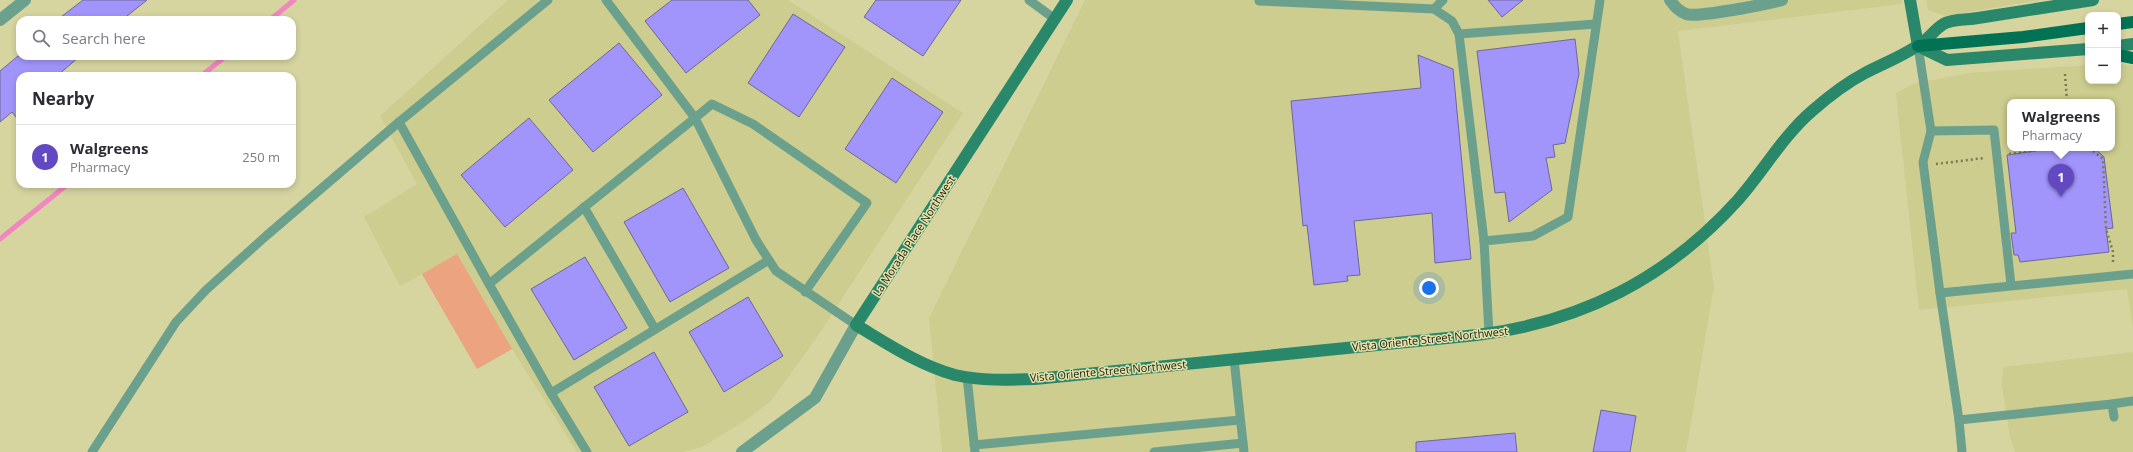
<!DOCTYPE html>
<html lang="en">
<head>
<meta charset="utf-8">
<style>
  body { margin:0; font-family:"Open Sans",sans-serif; background:#f2f2f3; color:#2b2b33 }
  .controls { position:absolute; right:12px; top:12px; display:grid; overflow:hidden; border-radius:8px; box-shadow:0 2px 6px #0003 }
  .controls button { width:36px; height:36px; display:grid; place-items:center; padding:0; border:0; border-bottom:1px solid #e1e1e2; background:#fff; color:#2b2b33; font:20px sans-serif }
  .you { position:absolute; left:1429px; top:288px; width:14px; height:14px; margin:-10px; border:3px solid #fff; border-radius:50%; background:#1a73e8; box-shadow:0 0 0 6px #1a73e833 }
  .badge { display:grid; place-items:center; width:26px; height:26px; border-radius:50%; background:#6248c1; color:#fff; font-size:13px; font-weight:700 }
  .pin { position:absolute; translate:-50% -33px; filter:drop-shadow(0 1px 2px #0008) }
  .pin::after { content:''; position:absolute; top:21px; width:14px; height:12px; background:inherit; clip-path:polygon(0 0,100% 0,50% 100%) }
  .popup { position:absolute; left:2007px; top:99px; width:108px; height:52px; box-sizing:border-box; display:grid; place-content:center; border-radius:8px; background:#fff; filter:drop-shadow(0 1px 3px #0005); font-size:13px; white-space:nowrap; color:#7c7c81 }
  .popup b { font-size:15px; color:#2b2b33 }
  .popup::after { content:''; position:absolute; left:50%; top:100%; margin-left:-8px; border:8px solid transparent; border-top-color:#fff }
  .list { margin:0; padding:0; list-style:none }
  h2 { display:flex; justify-content:space-between; align-items:center; height:52px; margin:0; padding:0 16px; font-size:17px }
  h2 small { font-size:13px; font-weight:400; color:#7c7c81 }
  .list li { display:grid; grid-template-columns:26px 1fr auto; gap:12px; align-items:center; box-sizing:border-box; height:64px; padding:0 16px; border-top:1px solid #e1e1e2 }
  .list b { display:block; font-size:15px; white-space:nowrap }
  .list p { margin:0; font-size:13px; white-space:nowrap; color:#7c7c81 }
  .list em { font-size:13px; font-style:normal; color:#7c7c81 }
  .icon { flex:none; width:22px; height:22px; fill:none; stroke:currentColor; stroke-width:2; stroke-linecap:round; stroke-linejoin:round }
  .map { position:relative; flex:none; width:2133px; height:452px; overflow:hidden }
  .search { position:absolute; background:#fff; box-shadow:0 2px 6px #0003; left:16px; top:16px; width:280px; height:44px; display:flex; align-items:center; gap:10px; box-sizing:border-box; padding:0 14px; border-radius:12px; color:#7c7c81; font-size:15px }
  .panel { position:absolute; background:#fff; box-shadow:0 2px 6px #0003; left:16px; top:72px; width:280px; height:116px; border-radius:12px }
  .map>svg:first-child { display:block }
  .built { fill:#cdcd8f; fill-rule:evenodd }
  .green { fill:#eca37f }
  .lines { fill:none; stroke-linecap:round; stroke-linejoin:round }
  .stream { stroke:#f186c0; stroke-width:5 }
  .building { fill:#a195fb; stroke:#6c6896 }
  .path { stroke:#797954; stroke-width:2.5; stroke-dasharray:2 3; stroke-linecap:butt }
  .lane { stroke:#6ba18c; stroke-width:9 }
  .street { stroke:#6ba18c; stroke-width:12 }
  .secondary { stroke:#2a886a; stroke-width:12 }
  .primary { stroke:#027255; stroke-width:12 }
  .labels { text-anchor:middle; stroke-width:3; stroke-linejoin:round; paint-order:stroke }
  .street-label { font-size:11px; fill:#22220d; stroke:#e3e2ac }
</style>
</head>
<body>
<div class="map">
<svg width="2133" height="452" viewBox="0 0 2133 452">
  <rect width="100%" height="100%" fill="#d6d5a0"/>
  <g class="built">
    <polygon points="508,0 788,0 963,113 815,340 771,401 746,420 702,447 683,452 577,452 512,349 477,369 422,274 400,286 364,217 417,184 380,116"/>
    <polygon points="1085,0 1902,0 1902,4 1678,31 1714,287 1686,452 942,452 929,318"/>
    <polygon points="1926,0 2041,0 1945,16 1928,10"/>
    <path d="M2118 64 2133 65V329L2127 289 1919 310 1896 93 1913 84 1968 73 2088 65V81H2118ZM2010 102H2112V148H2010Z"/>
    <polygon points="2133,352 2133,452 2015,452 2010,437 2002,386 2003,367"/>
  </g>
  <polygon class="green" points="457,254 512,349 477,369 422,274"/>
  <g class="lines">
    <g class="stream">
      <polyline points="270,20 294,0"/>
      <polyline points="201,76 226,56"/>
      <polyline points="0,239 68,184"/>
    </g>
  </g>
  <g class="building">
    <polygon points="83,0 147,0 122,20 57,20"/>
    <polygon points="672,0 748,0 760,15 686,73 645,21"/>
    <polygon points="876,0 961,0 923,56 864,17"/>
    <polygon points="1488,0 1523,0 1502,17"/>
    <polygon points="793,14 845,47 799,117 748,83"/>
    <polygon points="1575,39 1579,74 1565,143 1553,145 1555,157 1546,158 1552,190 1509,222 1505,192 1495,193 1477,51"/>
    <polygon points="619,43 662,95 593,152 549,100"/>
    <polygon points="1418,55 1453,69 1471,259 1435,263 1432,213 1354,221 1360,275 1347,276 1348,281 1314,285 1307,225 1303,226 1291,101 1421,88"/>
    <polygon points="18,56 80,56 57,76 20,76 20,122 12,112 0,122 0,71"/>
    <polygon points="892,78 943,112 896,183 845,149"/>
    <polygon points="529,118 573,170 505,227 461,175"/>
    <polygon points="2055,148 2094,148 2104,157 2113,228 2106,229 2109,252 2020,262 2018,255 2014,255 2011,233 2016,233 2007,155"/>
    <polygon points="683,188 729,268 670,302 624,222"/>
    <polygon points="585,257 627,328 574,360 531,289"/>
    <polygon points="748,297 783,356 724,392 689,332"/>
    <polygon points="654,352 688,412 629,446 594,387"/>
    <polygon points="1601,410 1636,416 1630,452 1593,452"/>
    <polygon points="1515,433 1517,452 1416,452 1416,442"/>
  </g>
  <g class="lines">
    <g class="path">
      <polyline points="2065,74 2067,102"/>
      <polyline points="2089,148 2103,159 2106,229 2113,252 2113,264"/>
      <polyline points="2009,154 2055,148"/>
      <polyline points="1936,164 1984,158"/>
    </g>
    <g class="lane">
      <polyline points="548,0 399,122 489,284 695,118 606,0"/>
      <polyline points="1029,0 1055,19"/>
      <polyline points="1259,1 1434,9 1452,21 1459,34 1484,241"/>
      <polyline points="1434,9 1443,0"/>
      <polyline points="1459,34 1596,24"/>
      <polyline points="1918,46 1931,131 1994,130 2011,285"/>
      <polyline points="1931,131 1923,162 1940,293 2133,274"/>
      <polyline points="584,207 655,329"/>
      <polyline points="489,284 551,393"/>
      <polyline points="805,292 867,203 753,124 712,104 695,118 756,240 776,271 856,325"/>
      <polyline points="1940,293 1959,420"/>
      <polyline points="1489,334 1484,241 1533,236 1568,217 1600,0"/>
      <polyline points="1234,359 1244,452"/>
      <polyline points="967,377 975,452"/>
      <polyline points="2114,417 2112,404 2133,401"/>
      <polyline points="974,445 1240,420"/>
      <polyline points="92,452 176,322 206,290 266,236 399,122"/>
      <polyline points="587,452 551,393 769,260"/>
      <polyline points="1154,452 1243,443"/>
      <polyline points="1962,452 1959,420 2112,404"/>
    </g>
    <g class="street">
      <path d="M1670 0C1674 6 1678 11 1686 14 1698 18 1767 4 1782 0"/>
      <polyline points="0,20 25,0"/>
      <polyline points="742,452 815,398 856,325"/>
    </g>
    <g class="secondary">
      <path d="M1067 0 856 325C888 344 919 365 955 375 981 381 1008 380 1035 379L1477 335C1581 322 1666 279 1737 201 1763 172 1782 137 1812 111 1828 97 1846 83 1865 73 1882 64 1901 57 1917 46 1927 41 1933 31 1942 25 1950 19 1968 20 1978 18 2016 12 2055 6 2093 0"/>
      <polyline points="1910,0 1918,46"/>
      <polyline points="1918,46 1947,60 2088,49"/>
      <polyline points="2118,46 2133,44"/>
    </g>
    <g class="primary">
      <polyline points="2118,24 2133,22"/>
      <polyline points="1918,46 2023,37 2088,28"/>
      <polyline points="2118,55 2133,58"/>
    </g>
  </g>
  <g class="labels">
    <g class="street-label">
      <text transform="translate(914 236) rotate(-57)" y="4">La Morada Place Northwest</text>
      <text transform="translate(1430 339) rotate(-6)" y="4">Vista Oriente Street Northwest</text>
      <text transform="translate(1108 371) rotate(-5)" y="4">Vista Oriente Street Northwest</text>
    </g>
  </g>
</svg>
<div class="controls">
<button>+</button>
<button>−</button>
</div>
<div class="you"></div>
<div class="pin badge" style="left:2061px;top:197px">1</div>
<div class="popup"><b>Walgreens</b>Pharmacy</div>
<div class="search"><svg class="icon" aria-label="search" viewBox="0 0 24 24"><circle cx="10" cy="10" r="6"/><path d="M15 15l6 6"/></svg>Search here</div>
<section class="panel">
<h2>Nearby<small></small></h2>
<ul class="list">
<li><span class="badge">1</span><div><b>Walgreens</b><p>Pharmacy</p></div><em>250 m</em></li>
</ul>
</section>
</div>
</body>
</html>
